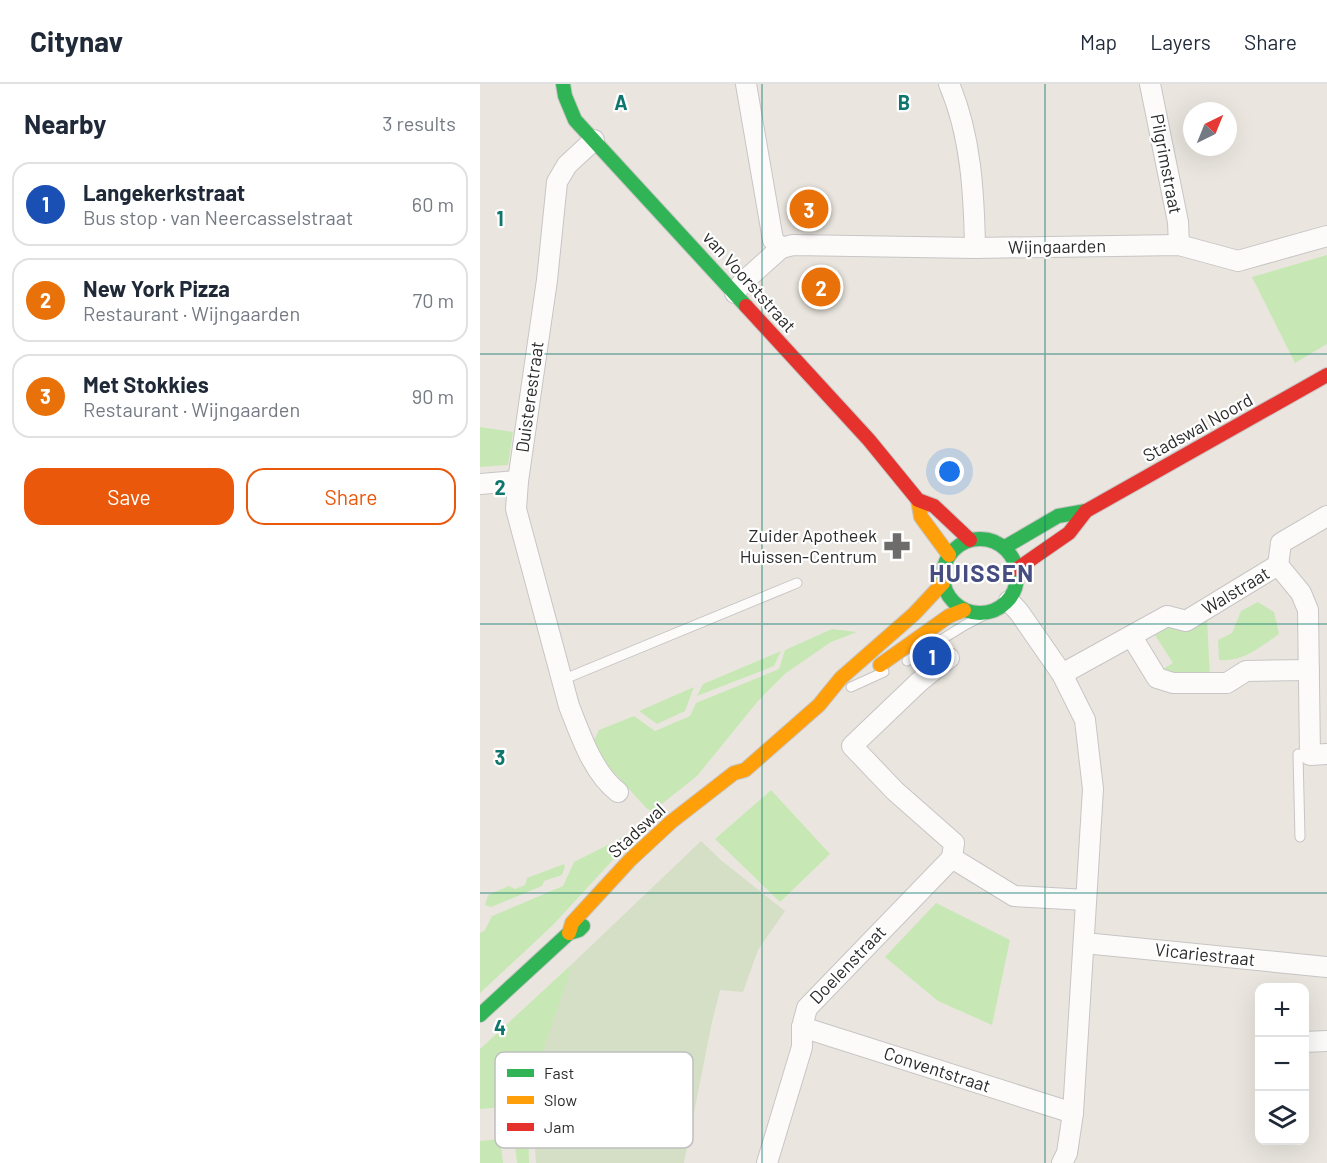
<!DOCTYPE html>
<html lang="en">
<head>
<meta charset="utf-8">
<style>
  body { margin:0; font-family:Barlow,sans-serif; background:#f2f2f3; color:#1f2937 }
  .controls { position:absolute; right:18px; bottom:18px; display:grid; overflow:hidden; border-radius:12px; box-shadow:0 6px 24px #0002 }
  .controls button { width:54px; height:54px; display:grid; place-items:center; padding:0; border:0; border-bottom:2px solid #e0e1e3; background:#fff; color:#1f2937; font:30px sans-serif }
  .compass { position:absolute; left:703px; top:18px; width:54px; height:54px; border-radius:50%; background:#fff; box-shadow:0 6px 24px #0002; rotate:43deg }
  .you { position:absolute; left:470px; top:388px; width:21px; height:21px; margin:-15px; border:4px solid #fff; border-radius:50%; background:#1a73e8; box-shadow:0 0 0 9px #1a73e833 }
  .badge { display:grid; place-items:center; width:39px; height:39px; border-radius:50%; background:#ea580c; color:#fff; font-size:20px; font-weight:700 }
  .pin { position:absolute; translate:-50% -50%; border:3px solid #fff; box-shadow:0 2px 6px #0006 }
  .list { margin:0; padding:0; list-style:none }
  h2 { display:flex; justify-content:space-between; align-items:center; height:78px; margin:0; padding:0 24px; font-size:26px }
  h2 small { font-size:20px; font-weight:400; color:#747a83 }
  .list li { display:grid; grid-template-columns:39px 1fr auto; gap:18px; align-items:center; box-sizing:border-box; height:84px; margin:0 12px 12px; padding:0 12px; border:2px solid #e0e1e3; border-radius:18px }
  .list b { display:block; font-size:22px; white-space:nowrap }
  .list p { margin:0; font-size:20px; white-space:nowrap; color:#747a83 }
  .list em { font-size:20px; font-style:normal; color:#747a83 }
  .actions { display:flex; gap:12px; padding:18px 24px }
  .actions a { flex:1; padding:14px 0; border:2px solid #ea580c; border-radius:18px; text-align:center; font-size:21px; color:#ea580c }
  .actions .main { background:#ea580c; color:#fff }
  .icon { flex:none; width:33px; height:33px; fill:none; stroke:currentColor; stroke-width:2; stroke-linecap:round; stroke-linejoin:round }
  .map { position:relative; flex:none; width:847px; height:1079px; overflow:hidden }
  header { display:flex; align-items:center; gap:36px; box-sizing:border-box; height:84px; padding:0 30px; background:#fff; border-bottom:2px solid #e0e1e3 }
  header strong { font-size:28px }
  nav { display:flex; gap:33px; margin-inline-start:auto; font-size:21px }
  main { display:flex }
  aside { flex:1; background:#fff }
  .map>svg:first-child { display:block }
  .green { fill:#c7e8b5 }
  .cemetery { fill:#d4dfc6 }
  .lines { fill:none; stroke-linecap:round; stroke-linejoin:round }
  .lane-casing { stroke:#c7c5c5; stroke-width:11 }
  .street-casing { stroke:#c7c5c5; stroke-width:22 }
  .fast-casing { stroke:#c7c5c5; stroke-width:16 }
  .slow-casing { stroke:#c7c5c5; stroke-width:16 }
  .jam-casing { stroke:#c7c5c5; stroke-width:16 }
  .lane { stroke:#fcfbfa; stroke-width:9 }
  .street { stroke:#fcfbfa; stroke-width:20 }
  .fast { stroke:#30b455; stroke-width:14 }
  .slow { stroke:#ff9f0a; stroke-width:14 }
  .jam { stroke:#e5322d; stroke-width:14 }
  .grid { fill:none; stroke:#0f766e; stroke-width:1.5; stroke-opacity:0.55 }
  .labels { text-anchor:middle; stroke-width:4.5; stroke-linejoin:round; paint-order:stroke }
  .street-label { font-size:18px; fill:#2b2b2b; stroke:#fff }
  .poi-label { font-size:18px; fill:#2b2b2b; stroke:#fff; text-anchor:end }
  .district-label { font-size:24px; font-weight:bold; letter-spacing:1.5px; fill:#464d80; stroke:#fff }
  .key { fill:#fff; stroke:#bfbfbf; stroke-width:1.5 }
  .key-label { font-size:16px; fill:#2b2b2b }
  .grid-label { font-size:20px; text-anchor:middle; font-weight:bold; fill:#0f766e; stroke:#fff; stroke-width:4.5; stroke-linejoin:round; paint-order:stroke }
</style>
</head>
<body>
<header>
<strong>Citynav</strong>
<nav><a>Map</a><a>Layers</a><a>Share</a></nav>
</header>
<main>
<aside>
<h2>Nearby<small>3 results</small></h2>
<ul class="list">
<li><span class="badge" style="background:#1a4fb4">1</span><div><b>Langekerkstraat</b><p>Bus stop · van Neercasselstraat</p></div><em>60 m</em></li>
<li><span class="badge" style="background:#e8710a">2</span><div><b>New York Pizza</b><p>Restaurant · Wijngaarden</p></div><em>70 m</em></li>
<li><span class="badge" style="background:#e8710a">3</span><div><b>Met Stokkies</b><p>Restaurant · Wijngaarden</p></div><em>90 m</em></li>
</ul>
<div class="actions"><a class="main">Save</a><a>Share</a></div>
</aside>
<div class="map">
<svg width="847" height="1079" viewBox="0 0 847 1079">
  <rect width="100%" height="100%" fill="#eae6df"/>
  <g class="green">
    <polygon points="847,171 847,260 815,279 772,193"/>
    <polygon points="0,343 33,348 28,381 0,383"/>
    <path d="M778 518 794 528 799 550C780 563 763 578 739 576L738 556 752 549 761 527Z"/>
    <polygon points="727,534 730,594 695,594 681,586 693,579 675,551 691,542"/>
    <polygon points="352,545 377,548 351,558 306,589 278,617 217,692 173,727 167,725 120,673 113,658 119,646 154,632 175,647 210,632 216,619 299,585 305,566"/>
    <polygon points="301,567 294,582 217,612 223,600"/>
    <polygon points="214,603 205,627 177,640 159,627"/>
    <polygon points="291,706 350,770 300,818 235,755"/>
    <polygon points="150,750 153,754 73,841 0,909 0,849 5,846 12,832 83,802 94,778"/>
    <polygon points="84,780 85,783 82,791 64,797 62,802 11,823 5,821 8,811 29,802 35,805 45,801 47,794"/>
    <polygon points="456,819 530,856 512,941 458,917 405,873"/>
    <path d="M92 880C79 929 60 970 53 1021L0 1025V965Z"/>
    <polygon points="35,1036 48,1036 49,1079 37,1079 34,1051"/>
    <polygon points="20,1055 23,1079 0,1079 0,1057"/>
  </g>
  <path class="cemetery" d="M221 757 242 777 305 827 278 866 263 908 240 906 232 938 204 1079H56C55 1059 51 1038 53 1019 57 970 79 926 92 880Z"/>
  <g class="lines">
    <defs>
      <g id="lane">
        <polyline points="427,577 485,541 508,529"/>
        <polyline points="82,596 317,499"/>
        <polyline points="371,603 404,588"/>
        <polyline points="820,753 818,670 830,671"/>
      </g>
      <g id="street">
        <polyline points="266,0 293,156 301,164"/>
        <path d="M469 0C491 51 494 109 495 164"/>
        <polyline points="670,0 698,138 699,161"/>
        <path d="M114 56 87 81 77 98 67 196 38 397 36 425 89 622C101 652 113 689 138 708"/>
        <polyline points="301,164 313,161 495,164 699,161 758,177 847,152"/>
        <polyline points="255,209 262,199 301,164"/>
        <polyline points="0,400 38,397"/>
        <polyline points="798,481 821,509 828,526 830,671 847,670"/>
        <polyline points="529,517 539,528 582,590 605,636 613,705 593,1029 587,1069 582,1079"/>
        <polyline points="652,553 677,594 693,599 747,599 766,587 829,586"/>
        <polyline points="469,574 439,598 372,662 415,707 474,759 472,774"/>
        <polyline points="582,590 687,532 706,537 798,481 801,459 847,432"/>
        <polyline points="472,774 534,812 606,816"/>
        <polyline points="604,859 847,883"/>
        <polyline points="322,943 593,1029"/>
        <polyline points="824,958 847,957"/>
        <polyline points="287,1079 322,963 322,943 327,924 472,774"/>
      </g>
      <g id="fast">
        <polyline points="83,0 85,12 95,36 266,222"/>
        <circle cx="500" cy="492" r="37"/>
        <polyline points="525,463 578,432 606,427"/>
        <polyline points="0,931 89,849 99,846 103,842"/>
      </g>
      <g id="slow">
        <polyline points="438,416 441,433 469,471"/>
        <polyline points="400,581 469,532 484,526"/>
        <polyline points="89,849 92,839 150,776 191,738 254,689 265,686 339,621 361,594 434,530 463,499"/>
      </g>
      <g id="jam">
        <polyline points="266,222 389,356 438,416 454,422 490,456"/>
        <polyline points="537,485 589,449 606,427 847,291"/>
      </g>
    </defs>
    <use href="#lane" class="lane-casing"/>
    <use href="#street" class="street-casing"/>
    <use href="#fast" class="fast-casing"/>
    <use href="#slow" class="slow-casing"/>
    <use href="#jam" class="jam-casing"/>
    <use href="#lane" class="lane"/>
    <use href="#street" class="street"/>
    <use href="#fast" class="fast"/>
    <use href="#slow" class="slow"/>
    <use href="#jam" class="jam"/>
  </g>
  <path class="grid" d="M282 0V1079M565 0V1079M0 270H847M0 540H847M0 809H847"/>
  <defs>
    <symbol id="pharmacy-bare" viewBox="-9 -9 18 18"><path d="M-2-6h4v4h4v4h-4v4h-4v-4h-4v-4h4Z" fill="#6e6c6a" stroke="#fff" stroke-width="2.5" paint-order="stroke"/></symbol>
  </defs>
  <g fill-rule="evenodd">
    <use href="#pharmacy-bare" x="398" y="443" width="38" height="38"/>
  </g>
  <g class="labels">
    <g class="street-label">
      <text transform="translate(686 80) rotate(79)" y="6">Pilgrimstraat</text>
      <text transform="translate(577 163) rotate(-1)" y="6">Wijngaarden</text>
      <text transform="translate(269 198) rotate(48)" y="6">van Voorststraat</text>
      <text transform="translate(50 313) rotate(-82)" y="6">Duisterestraat</text>
      <text transform="translate(718 344) rotate(-29)" y="6">Stadswal Noord</text>
      <text transform="translate(756 507) rotate(-31)" y="6">Walstraat</text>
      <text transform="translate(157 747) rotate(-43)" y="6">Stadswal</text>
      <text transform="translate(725 871) rotate(6)" y="6">Vicariestraat</text>
      <text transform="translate(368 881) rotate(-46)" y="6">Doelenstraat</text>
      <text transform="translate(457 986) rotate(18)" y="6">Conventstraat</text>
    </g>
    <g class="poi-label">
      <text x="397" y="458">Zuider Apotheek<tspan x="397" dy="21">Huissen-Centrum</tspan></text>
    </g>
    <g class="district-label">
      <text x="502" y="498">HUISSEN</text>
    </g>
  </g>
  <rect x="15" y="968" width="198" height="96" rx="9" class="key"/>
  <rect x="27" y="985" width="27" height="8" fill="#30b455"/>
  <rect x="27" y="1012" width="27" height="8" fill="#ff9f0a"/>
  <rect x="27" y="1039" width="27" height="8" fill="#e5322d"/>
  <g class="key-label">
    <text x="64" y="995">Fast</text>
    <text x="64" y="1022">Slow</text>
    <text x="64" y="1049">Jam</text>
  </g>
  <g class="grid-label">
    <text x="141" y="26">A</text>
    <text x="424" y="26">B</text>
    <text x="20" y="142">1</text>
    <text x="20" y="411">2</text>
    <text x="20" y="681">3</text>
    <text x="20" y="951">4</text>
  </g>
</svg>
<div class="controls">
<button>+</button>
<button>−</button>
<button><svg class="icon" aria-label="layers" viewBox="0 0 24 24"><path d="M12 4l9 5-9 5-9-5zM3 14l9 5 9-5"/></svg></button>
</div>
<svg class="compass" viewBox="-18 -18 36 36"><path d="M0-13l5 13h-10z" fill="#e53935"/><path d="M0 13l5-13h-10z" fill="#747a83"/></svg>
<div class="you"></div>
<div class="pin badge" style="left:452px;top:572px;background:#1a4fb4">1</div>
<div class="pin badge" style="left:341px;top:203px;background:#e8710a">2</div>
<div class="pin badge" style="left:329px;top:125px;background:#e8710a">3</div>
</div>
</main>
</body>
</html>
